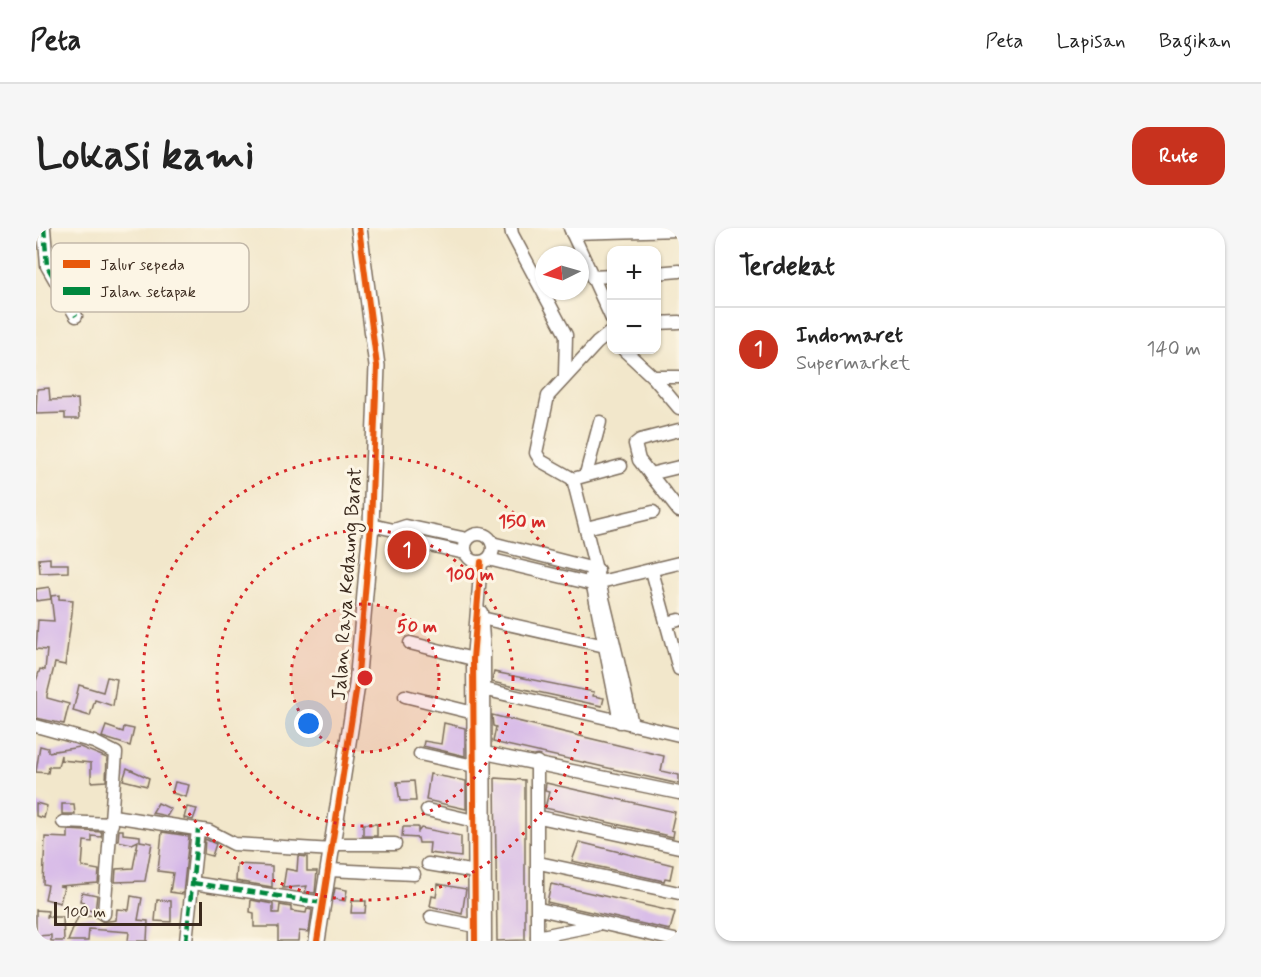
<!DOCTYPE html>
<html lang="id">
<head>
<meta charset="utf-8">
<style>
  body { margin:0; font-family:Mynerve,sans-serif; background:#f6f6f6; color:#222 }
  .controls { position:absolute; right:18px; top:18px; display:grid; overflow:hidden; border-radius:12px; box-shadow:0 2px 4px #0004 }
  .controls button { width:54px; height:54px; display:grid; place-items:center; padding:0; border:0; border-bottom:2px solid #e0e0e0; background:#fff; color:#222; font:30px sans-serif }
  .compass { position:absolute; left:499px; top:18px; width:54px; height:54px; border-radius:50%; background:#fff; box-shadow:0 2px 4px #0004; rotate:265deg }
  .scale { position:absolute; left:18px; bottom:15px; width:148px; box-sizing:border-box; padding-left:6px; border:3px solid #3b2a1e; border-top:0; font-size:16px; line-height:21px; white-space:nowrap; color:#3b2a1e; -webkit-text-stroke:4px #fcf5e5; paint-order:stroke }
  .you { position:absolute; left:273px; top:496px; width:21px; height:21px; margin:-15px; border:4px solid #fff; border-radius:50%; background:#1a73e8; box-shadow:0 0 0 9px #1a73e833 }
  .badge { display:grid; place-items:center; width:39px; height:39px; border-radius:50%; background:#c8321e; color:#fff; font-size:20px; font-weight:700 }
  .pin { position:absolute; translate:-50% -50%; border:3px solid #fff; box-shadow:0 2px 6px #0006 }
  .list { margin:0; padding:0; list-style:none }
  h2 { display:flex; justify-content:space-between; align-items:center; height:78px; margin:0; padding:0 24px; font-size:26px }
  h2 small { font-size:20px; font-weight:400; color:#767676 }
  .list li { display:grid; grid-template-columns:39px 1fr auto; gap:18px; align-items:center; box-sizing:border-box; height:84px; padding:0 24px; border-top:2px solid #e0e0e0 }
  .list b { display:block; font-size:22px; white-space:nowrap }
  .list p { margin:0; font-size:20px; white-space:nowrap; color:#767676 }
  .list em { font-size:20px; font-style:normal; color:#767676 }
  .map { position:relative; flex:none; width:643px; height:713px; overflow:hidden; border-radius:18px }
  header { display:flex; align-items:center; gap:36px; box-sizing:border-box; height:84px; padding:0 30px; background:#fff; border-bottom:2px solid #e0e0e0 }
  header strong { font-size:28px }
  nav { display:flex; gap:33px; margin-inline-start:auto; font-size:21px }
  .intro { display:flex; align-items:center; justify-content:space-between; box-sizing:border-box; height:144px; padding:0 36px }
  h1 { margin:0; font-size:42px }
  .button { padding:15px 27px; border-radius:18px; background:#c8321e; color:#fff; font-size:21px; font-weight:700 }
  main { display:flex; gap:36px; padding:0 36px }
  aside { flex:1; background:#fff; border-radius:18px; box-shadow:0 2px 4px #0004 }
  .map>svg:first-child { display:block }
  .building { fill:#d4b6e8 }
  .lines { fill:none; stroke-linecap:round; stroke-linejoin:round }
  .minor-casing { stroke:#7b6c5b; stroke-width:15 }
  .tertiary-casing { stroke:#7b6c5b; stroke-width:18 }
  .minor { stroke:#fff; stroke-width:12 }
  .tertiary { stroke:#fff; stroke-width:15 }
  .quiet { stroke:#00873e; stroke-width:4.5; stroke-dasharray:9 4.5; stroke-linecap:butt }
  .cycleway-casing { stroke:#fcf5e5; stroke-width:10 }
  .cycleway { stroke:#e8590c; stroke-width:6 }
  .ring { fill:none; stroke:#d62828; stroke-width:3; stroke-dasharray:3 6 }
  .labels { text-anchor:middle; stroke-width:6; stroke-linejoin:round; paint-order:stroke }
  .street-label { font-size:20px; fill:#3b2a1e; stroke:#fcf5e5 }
  .key { fill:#fcf5e5; stroke:#c2b8a9; stroke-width:1.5 }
  .key-label { font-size:16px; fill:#3b2a1e }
  .centre { fill:#d62828; stroke:#fcf5e5; stroke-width:3 }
  .ring-label { font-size:18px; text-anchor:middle; font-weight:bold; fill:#d62828; stroke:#fcf5e5; stroke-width:6; stroke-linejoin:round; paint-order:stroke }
</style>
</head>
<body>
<header>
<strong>Peta</strong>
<nav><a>Peta</a><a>Lapisan</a><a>Bagikan</a></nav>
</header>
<div class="intro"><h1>Lokasi kami</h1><a class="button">Rute</a></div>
<main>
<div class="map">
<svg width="643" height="713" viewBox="0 0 643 713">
  <rect width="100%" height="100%" fill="#fcf5e5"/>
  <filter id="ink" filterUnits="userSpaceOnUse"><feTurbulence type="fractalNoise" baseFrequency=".0167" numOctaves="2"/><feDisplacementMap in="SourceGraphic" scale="12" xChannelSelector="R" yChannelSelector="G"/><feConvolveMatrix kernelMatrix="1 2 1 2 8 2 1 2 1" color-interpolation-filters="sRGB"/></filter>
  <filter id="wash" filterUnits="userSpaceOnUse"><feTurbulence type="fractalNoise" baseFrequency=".008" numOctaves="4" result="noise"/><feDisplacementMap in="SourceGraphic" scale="24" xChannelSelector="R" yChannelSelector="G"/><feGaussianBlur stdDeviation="1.35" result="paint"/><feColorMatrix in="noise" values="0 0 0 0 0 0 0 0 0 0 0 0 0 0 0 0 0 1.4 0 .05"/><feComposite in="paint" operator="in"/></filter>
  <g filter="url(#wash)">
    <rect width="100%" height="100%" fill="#f2e7cb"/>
    <g id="blocks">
      <g class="building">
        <polygon points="13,160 14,172 42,171 43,191 29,191 29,185 0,186 1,161"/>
        <polygon points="14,330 14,336 32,336 32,344 4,345 3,331"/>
        <polygon points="13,359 15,371 0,373 0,361"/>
        <polygon points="23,367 23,371 37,372 36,385 29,437 19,435 11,467 11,470 33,476 28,496 0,490 0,453 4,441 9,442 11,422 0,421 2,392 18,393 15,368"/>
        <polygon points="458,444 558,464 557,468 568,470 566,478 456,454"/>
        <polygon points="71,449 81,451 77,478 59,472 54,488 37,483 43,457 67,464"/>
        <polygon points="456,487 628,528 625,543 643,547 643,556 457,514 460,499 457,498"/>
        <polygon points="408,495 429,500 429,528 387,518 388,513 405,516"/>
        <polygon points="70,498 87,504 88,499 98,501 94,518 66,509"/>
        <polygon points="4,518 12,520 12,524 44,519 71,530 70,553 55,554 55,535 25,532 25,527 22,539 13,539 12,545 0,544"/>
        <polygon points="91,540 113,550 111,558 87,552"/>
        <polygon points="394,546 430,553 430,581 390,572"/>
        <polygon points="459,550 489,552 489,712 461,713"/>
        <polygon points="378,553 380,573 364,573 361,554"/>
        <polygon points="139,554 153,557 150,569 136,565"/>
        <polygon points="510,555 639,584 635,602 638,603 637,609 509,580 513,564 509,563"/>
        <polygon points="0,575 11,578 8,590 0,588"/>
        <polygon points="122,575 135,581 131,588 116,585"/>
        <polygon points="26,576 38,576 39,586 26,586"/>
        <polygon points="151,579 161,581 157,592 148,590"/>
        <rect x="327" y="596" width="14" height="12"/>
        <polygon points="367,599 382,599 382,604 385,600 425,608 425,629 393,625 394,615 383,615 382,610 366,609"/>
        <polygon points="32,602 66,604 65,609 56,608 56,614 48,613 46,639 63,642 62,655 23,658 28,659 24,675 9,671 12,657 7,656 9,609 32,610"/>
        <polygon points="83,602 87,602 87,606 104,608 104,613 116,615 109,653 79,654 80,641 97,640 102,613 96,616 82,613"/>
        <polygon points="126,604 153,608 147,666 134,664 137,645 122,643"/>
        <polygon points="169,611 180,616 176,628 168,626"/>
        <polygon points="543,614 637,637 634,651 629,650 628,653 536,633"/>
        <polygon points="262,628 271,629 271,643 281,643 279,665 269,664 271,658 247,660 250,641 261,643"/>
        <polygon points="201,636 236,638 236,659 200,653"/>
        <polygon points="402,656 430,661 426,686 394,678 396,668 400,669"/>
        <polygon points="515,656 639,684 634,702 511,674"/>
        <polygon points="299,660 311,662 309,673 297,671"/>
        <polygon points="46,664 61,667 59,684 46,680 48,674 44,673"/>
        <polygon points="95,668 106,670 102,692 112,693 111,713 92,713 93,704 53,701 52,713 32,713 42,689 58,688 67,694 80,692 81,681 93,682"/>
        <polygon points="121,672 135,673 135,694 119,693"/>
        <polygon points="215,672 237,676 237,685 243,685 244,677 255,679 255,683 270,685 271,681 276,682 273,704 263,703 262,713 242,713 242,699 218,699 218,685 214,684"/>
        <polygon points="316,673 330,673 329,685 315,685"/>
        <polygon points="0,682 12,683 11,689 27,689 28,713 15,713 15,707 0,708"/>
      </g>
    </g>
  </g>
  <g filter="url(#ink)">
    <use href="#blocks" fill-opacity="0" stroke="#7b6c5b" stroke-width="1.5"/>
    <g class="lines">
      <defs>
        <g id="minor">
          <polyline points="8,0 11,38 40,88"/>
          <polyline points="475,0 476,6 530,107 529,147"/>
          <polyline points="534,0 576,91"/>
          <polyline points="536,5 643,2"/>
          <polyline points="620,45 643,43"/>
          <polyline points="556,49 576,48"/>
          <polyline points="620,95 643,94"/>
          <polyline points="576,103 561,115 512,168 500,225 505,233 537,251 585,238"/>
          <polyline points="588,122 617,149 643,149"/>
          <polyline points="617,149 643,180"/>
          <polyline points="643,202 604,212 599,216 603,232 643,283"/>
          <polyline points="550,246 564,194"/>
          <polyline points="614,246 643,239"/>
          <path d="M537 251C558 333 579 414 596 497"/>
          <polyline points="335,297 358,302 371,312 429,325"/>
          <polyline points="550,300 617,284"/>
          <polyline points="358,302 370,298 431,311"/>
          <circle cx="443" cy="320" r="14"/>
          <polyline points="456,315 562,342"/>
          <polyline points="452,331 556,356 643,335"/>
          <polyline points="616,343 643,441"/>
          <polyline points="555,348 584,494"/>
          <polyline points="445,384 448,425 449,713"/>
          <polyline points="441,389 569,418"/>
          <polyline points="630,395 643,392"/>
          <polyline points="374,415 437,431"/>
          <polyline points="443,460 643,507"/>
          <polyline points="369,468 438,485"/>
          <polyline points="0,498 58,514 80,525 68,686"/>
          <polyline points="439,523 643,565"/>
          <polyline points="384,526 438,538"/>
          <polyline points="391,582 438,593"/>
          <polyline points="77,588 173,603 198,616 297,622"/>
          <polyline points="503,589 643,619"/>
          <polyline points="27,594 76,596"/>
          <polyline points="297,616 359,616"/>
          <polyline points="503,635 643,665"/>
          <polyline points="392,636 446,645"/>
          <polyline points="293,642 378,646"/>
          <polyline points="157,655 287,675"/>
          <polyline points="503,681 643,713"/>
          <polyline points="395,689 439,698"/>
          <polyline points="501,709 560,697"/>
          <polyline points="150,713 162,602"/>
          <polyline points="439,713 437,431 445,334"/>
          <polyline points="501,713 501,534"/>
        </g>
        <polyline id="tertiary" points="281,713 321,457 335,297 341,138 323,0"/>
      </defs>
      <use href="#minor" class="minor-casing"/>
      <use href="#tertiary" class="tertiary-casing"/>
      <use href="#minor" class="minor"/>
      <use href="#tertiary" class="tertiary"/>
      <g class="quiet">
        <polyline points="8,0 11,38 40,88"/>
        <polyline points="157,655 287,675"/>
        <polyline points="150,713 162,602"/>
      </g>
      <defs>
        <g id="cycleway">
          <polyline points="281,713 321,457 335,297 341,138 323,0"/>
          <polyline points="439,713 437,431 445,334"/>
        </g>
      </defs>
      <use href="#cycleway" class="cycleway-casing"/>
      <use href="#cycleway" class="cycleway"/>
    </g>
  </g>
  <circle cx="329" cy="450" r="74" fill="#d62828" fill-opacity=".12"/>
  <g class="ring">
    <circle cx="329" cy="450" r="74"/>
    <circle cx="329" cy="450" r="148"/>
    <circle cx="329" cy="450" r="222"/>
  </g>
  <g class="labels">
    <g class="street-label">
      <text transform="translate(310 356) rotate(-86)" y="7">Jalan Raya Kedaung Barat</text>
    </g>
  </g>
  <rect x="15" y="15" width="198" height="69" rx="9" class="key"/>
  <rect x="27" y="32" width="27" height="8" fill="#e8590c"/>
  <rect x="27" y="59" width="27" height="8" fill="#00873e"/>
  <g class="key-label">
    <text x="64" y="42">Jalur sepeda</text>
    <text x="64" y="69">Jalan setapak</text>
  </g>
  <circle cx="329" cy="450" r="9" class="centre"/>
  <g class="ring-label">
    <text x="486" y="299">150 m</text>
    <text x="434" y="352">100 m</text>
    <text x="381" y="404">50 m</text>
  </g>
</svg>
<div class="controls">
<button>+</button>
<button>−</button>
</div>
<svg class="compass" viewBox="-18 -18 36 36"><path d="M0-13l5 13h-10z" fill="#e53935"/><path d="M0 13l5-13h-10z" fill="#767676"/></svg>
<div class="scale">100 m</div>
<div class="you"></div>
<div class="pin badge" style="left:371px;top:322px">1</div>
</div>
<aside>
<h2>Terdekat<small></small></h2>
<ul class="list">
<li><span class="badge">1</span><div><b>Indomaret</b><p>Supermarket</p></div><em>140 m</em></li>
</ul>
</aside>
</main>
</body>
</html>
